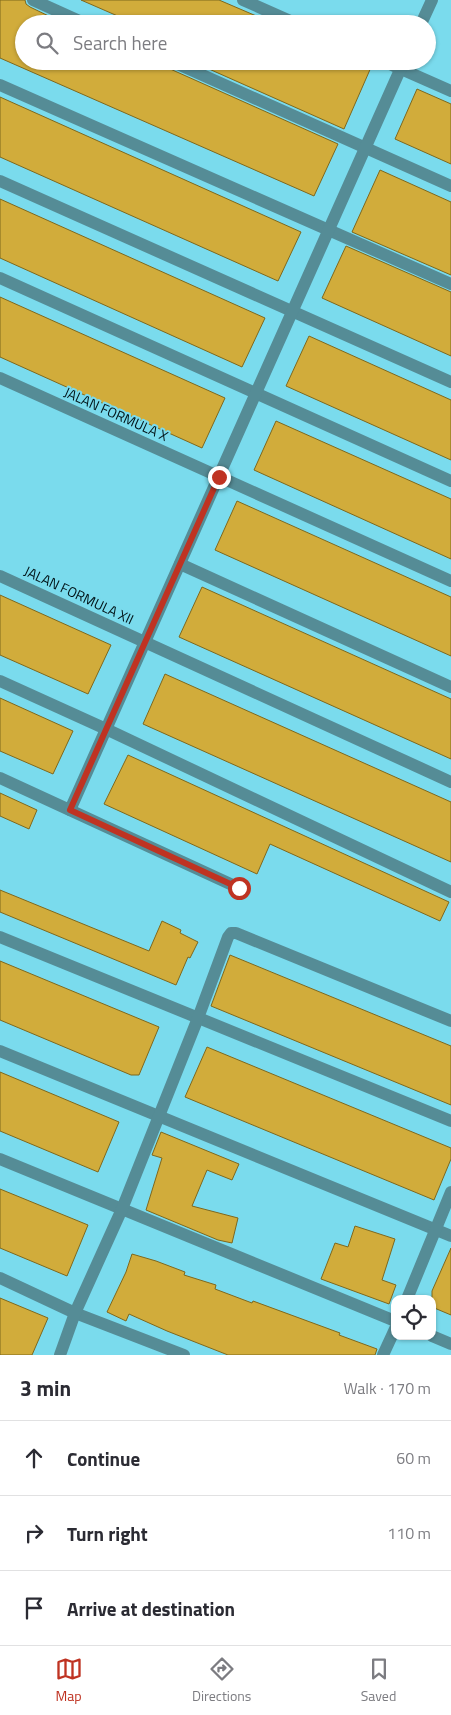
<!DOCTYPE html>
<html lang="en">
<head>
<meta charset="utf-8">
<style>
  body { margin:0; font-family:"Titillium Web",sans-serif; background:#f7f7f7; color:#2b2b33 }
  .controls { position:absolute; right:15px; bottom:15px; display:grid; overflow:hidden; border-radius:10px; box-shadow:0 1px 4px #0004 }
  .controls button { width:45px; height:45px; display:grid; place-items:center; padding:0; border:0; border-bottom:1px solid #e1e1e2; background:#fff; color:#2b2b33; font:25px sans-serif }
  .stop { position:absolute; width:15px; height:15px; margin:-11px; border:4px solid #bf3322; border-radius:50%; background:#fff }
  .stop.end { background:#bf3322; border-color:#fff; box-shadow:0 1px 5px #0008 }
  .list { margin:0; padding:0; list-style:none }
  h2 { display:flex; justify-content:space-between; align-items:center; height:65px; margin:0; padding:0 20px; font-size:21px }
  h2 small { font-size:16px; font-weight:400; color:#7c7c81 }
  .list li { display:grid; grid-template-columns:32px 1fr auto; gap:15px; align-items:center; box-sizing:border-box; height:75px; padding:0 20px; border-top:1px solid #e1e1e2 }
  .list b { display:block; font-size:19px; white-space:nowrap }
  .list em { font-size:16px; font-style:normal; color:#7c7c81 }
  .icon { flex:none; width:28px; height:28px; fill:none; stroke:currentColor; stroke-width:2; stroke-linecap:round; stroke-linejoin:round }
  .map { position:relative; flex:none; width:451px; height:1355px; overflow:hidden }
  .search { position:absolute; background:#fff; box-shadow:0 1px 4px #0004; left:15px; right:15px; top:15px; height:55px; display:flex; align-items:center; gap:12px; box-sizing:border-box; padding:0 18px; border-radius:28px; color:#7c7c81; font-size:19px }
  .sheet { height:290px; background:#fff }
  nav { display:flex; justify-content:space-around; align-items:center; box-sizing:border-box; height:70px; border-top:1px solid #e1e1e2; background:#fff; font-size:14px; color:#7c7c81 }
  nav a { display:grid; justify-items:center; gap:2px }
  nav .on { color:#bf3322 }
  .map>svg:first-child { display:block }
  .building { fill:#d1ac3b; stroke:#7f681d }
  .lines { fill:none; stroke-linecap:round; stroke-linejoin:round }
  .minor { stroke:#558c96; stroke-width:12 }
  .route { stroke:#bf3322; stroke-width:6 }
  .labels { text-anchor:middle; stroke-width:4; stroke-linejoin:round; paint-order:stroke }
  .street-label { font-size:14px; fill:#001216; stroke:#7adbed }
</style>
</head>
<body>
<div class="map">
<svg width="451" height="1355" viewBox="0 0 451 1355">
  <rect width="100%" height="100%" fill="#7adbed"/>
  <g class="building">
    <polygon points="0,0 25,0 26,4 30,7 59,21 58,24 24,24 24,61 163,61 164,65 168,68 338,144 314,196 0,58"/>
    <polygon points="81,0 219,0 275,24 136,24"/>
    <polygon points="191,61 362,61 372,65 344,129"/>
    <polygon points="417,89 451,104 451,164 395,139"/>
    <polygon points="0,97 301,232 278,281 0,157"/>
    <polygon points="380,170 451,202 451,275 352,232"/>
    <polygon points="0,199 265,318 242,367 0,258"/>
    <polygon points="346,246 451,292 451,356 322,298"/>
    <polygon points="0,297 225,398 202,448 0,357"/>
    <polygon points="309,336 451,400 451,460 286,386"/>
    <polygon points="276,421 451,499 451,559 254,470"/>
    <polygon points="237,501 451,597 451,656 215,550"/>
    <polygon points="202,587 451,699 451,759 179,637"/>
    <polygon points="0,595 111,645 88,694 0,655"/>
    <polygon points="165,674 451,802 451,862 143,724"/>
    <polygon points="0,698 73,731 53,774 0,751"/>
    <polygon points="128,755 449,902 440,921 270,844 257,874 104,804"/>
    <polygon points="0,793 37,810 29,829 0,816"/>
    <polygon points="0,890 149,951 162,921 181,930 180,933 198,942 190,958 188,957 176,985 0,912"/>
    <polygon points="230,955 451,1046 451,1105 211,1006"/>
    <polygon points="0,961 159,1027 139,1075 131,1075 0,1020"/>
    <polygon points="207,1047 451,1148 451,1159 434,1200 185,1097"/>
    <polygon points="0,1072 119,1122 98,1172 0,1131"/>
    <polygon points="161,1132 239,1164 232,1180 207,1170 192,1206 238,1218 232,1243 218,1240 146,1210 162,1158 152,1155"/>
    <polygon points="0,1189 88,1225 67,1276 0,1248"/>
    <polygon points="355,1226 395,1239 382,1280 396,1285 389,1304 321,1279 335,1243 348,1247"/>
    <polygon points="451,1248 451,1315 432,1307 432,1291"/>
    <polygon points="132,1254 156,1261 185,1272 184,1275 216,1285 215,1289 252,1303 253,1301 340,1333 339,1335 377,1349 375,1355 228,1355 167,1331 129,1314 126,1321 107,1312 126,1272"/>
    <polygon points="0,1298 48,1318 32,1355 0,1355"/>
  </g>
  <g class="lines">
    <g class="minor">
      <polyline points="33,0 86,24"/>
      <polyline points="243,0 297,24"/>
      <polyline points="421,24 432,0"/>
      <polyline points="171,61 451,186"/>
      <polyline points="383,61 451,91"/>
      <polyline points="0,85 451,284"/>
      <polyline points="0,181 451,382"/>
      <polyline points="0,278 451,481"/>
      <polyline points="0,378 451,581"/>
      <polyline points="180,564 451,687"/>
      <polyline points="0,576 451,782"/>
      <polyline points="0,681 106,729 451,892"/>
      <polyline points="0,778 239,888"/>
      <polyline points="70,810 404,61"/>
      <polyline points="0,937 451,1121"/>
      <polyline points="0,1051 451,1236"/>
      <polyline points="0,1159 395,1321"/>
      <polyline points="0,1278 75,1313 184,1355"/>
      <polyline points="407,1299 451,1192"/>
      <polyline points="432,1336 451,1344"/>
      <polyline points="60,1355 75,1313 122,1209 159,1116 198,1018 228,937 231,933 236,933 451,1021"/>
      <polyline points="383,1355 395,1329"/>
    </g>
  </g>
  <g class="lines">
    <polyline class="route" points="219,477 70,810 239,888"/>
  </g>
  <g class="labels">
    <g class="street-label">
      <text transform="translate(116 414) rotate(24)" y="5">JALAN FORMULA X</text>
      <text transform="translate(79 595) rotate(25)" y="5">JALAN FORMULA XII</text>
    </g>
  </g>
</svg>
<div class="controls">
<button><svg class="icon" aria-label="locate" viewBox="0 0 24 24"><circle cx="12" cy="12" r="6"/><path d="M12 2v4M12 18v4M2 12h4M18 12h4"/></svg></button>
</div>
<div class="stop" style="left:239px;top:888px"></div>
<div class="stop end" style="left:219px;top:477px"></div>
<div class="search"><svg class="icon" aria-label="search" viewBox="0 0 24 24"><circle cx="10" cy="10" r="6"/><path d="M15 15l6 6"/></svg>Search here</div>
</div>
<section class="sheet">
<h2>3 min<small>Walk · 170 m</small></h2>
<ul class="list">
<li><svg class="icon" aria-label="ahead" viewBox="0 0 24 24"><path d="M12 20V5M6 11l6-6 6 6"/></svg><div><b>Continue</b></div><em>60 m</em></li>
<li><svg class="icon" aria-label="right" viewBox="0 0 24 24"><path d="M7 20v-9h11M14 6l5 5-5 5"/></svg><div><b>Turn right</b></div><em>110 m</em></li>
<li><svg class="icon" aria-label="arrive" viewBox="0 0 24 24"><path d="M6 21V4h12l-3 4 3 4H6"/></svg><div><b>Arrive at destination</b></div></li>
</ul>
</section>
<nav>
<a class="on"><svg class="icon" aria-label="map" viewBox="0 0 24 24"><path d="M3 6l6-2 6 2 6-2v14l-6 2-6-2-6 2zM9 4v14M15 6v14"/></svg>Map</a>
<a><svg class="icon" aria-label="directions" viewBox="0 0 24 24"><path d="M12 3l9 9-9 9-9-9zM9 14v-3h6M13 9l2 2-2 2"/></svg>Directions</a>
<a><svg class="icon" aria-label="saved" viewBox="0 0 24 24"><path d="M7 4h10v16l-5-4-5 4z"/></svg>Saved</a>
</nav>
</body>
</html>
